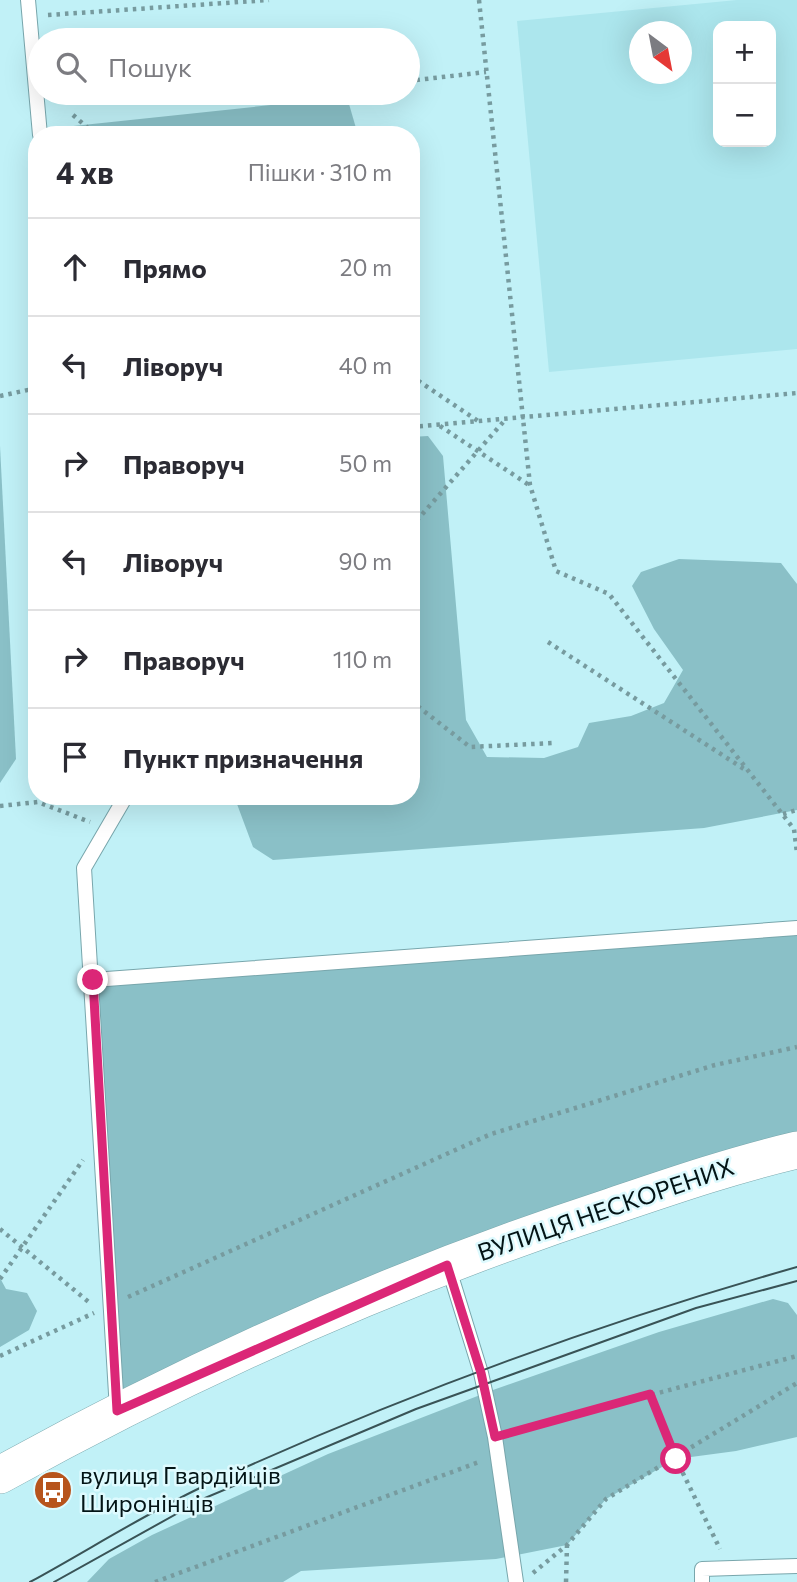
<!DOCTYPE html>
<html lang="uk">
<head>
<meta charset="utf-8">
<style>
  body { margin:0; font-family:Commissioner,sans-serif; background:#f7f7f7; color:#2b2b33 }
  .controls { position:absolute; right:21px; top:21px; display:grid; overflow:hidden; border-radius:14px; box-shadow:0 7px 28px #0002 }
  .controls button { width:63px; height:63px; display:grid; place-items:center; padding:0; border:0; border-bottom:2px solid #e1e1e2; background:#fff; color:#2b2b33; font:35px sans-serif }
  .compass { position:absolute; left:629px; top:21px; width:63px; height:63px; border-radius:50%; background:#fff; box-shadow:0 7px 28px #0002; rotate:148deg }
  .stop { position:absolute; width:21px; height:21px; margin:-16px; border:5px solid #db2777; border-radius:50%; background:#fff }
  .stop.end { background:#db2777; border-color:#fff; box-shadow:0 2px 7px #0008 }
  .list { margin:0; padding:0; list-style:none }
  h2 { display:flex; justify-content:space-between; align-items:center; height:91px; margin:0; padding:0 28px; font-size:30px }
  h2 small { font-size:23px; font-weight:400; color:#7c7c81 }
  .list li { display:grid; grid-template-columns:46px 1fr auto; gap:21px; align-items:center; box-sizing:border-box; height:98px; padding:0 28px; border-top:2px solid #e1e1e2 }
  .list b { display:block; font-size:26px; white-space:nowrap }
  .list em { font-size:23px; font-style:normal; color:#7c7c81 }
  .icon { flex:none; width:38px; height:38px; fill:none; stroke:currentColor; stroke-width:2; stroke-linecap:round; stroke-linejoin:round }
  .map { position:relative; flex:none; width:797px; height:1582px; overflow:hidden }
  .search { position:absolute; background:#fff; box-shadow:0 7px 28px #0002; left:28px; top:28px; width:392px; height:77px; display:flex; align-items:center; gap:18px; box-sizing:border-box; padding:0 24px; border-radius:38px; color:#7c7c81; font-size:26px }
  .panel { position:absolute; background:#fff; box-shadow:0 7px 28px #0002; left:28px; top:126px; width:392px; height:679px; border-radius:28px }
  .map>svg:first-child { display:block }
  .built { fill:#ace6ed; fill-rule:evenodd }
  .green { fill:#8ac0c7 }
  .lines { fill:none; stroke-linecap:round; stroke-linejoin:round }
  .service-casing { stroke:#78a6ac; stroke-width:16 }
  .secondary-casing { stroke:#78a6ac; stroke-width:38 }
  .path { stroke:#779b9f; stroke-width:4.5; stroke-dasharray:3.5 5; stroke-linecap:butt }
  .service { stroke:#fff; stroke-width:14 }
  .secondary { stroke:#fff; stroke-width:37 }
  .tram { stroke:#395356; stroke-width:2 }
  .route { stroke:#db2777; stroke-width:9 }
  .labels { text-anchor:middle; stroke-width:5; stroke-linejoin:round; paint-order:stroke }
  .street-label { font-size:24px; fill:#031416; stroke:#defafe }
  .poi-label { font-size:24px; fill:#031416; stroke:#defafe; text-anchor:start }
</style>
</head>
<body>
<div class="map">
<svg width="797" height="1582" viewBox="0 0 797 1582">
  <rect width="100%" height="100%" fill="#c1f1f7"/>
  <path class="built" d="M737 0H797V349L549 372 517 21ZM718 26H771V142H718ZM640 32H682V74H640Z"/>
  <g class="green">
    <polygon points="328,99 349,104 358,135 54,135 55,131 64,127"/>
    <polygon points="428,436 443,456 466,720 487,757 544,758 578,747 589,723 631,716 664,703 683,670 654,629 632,586 641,572 679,559 781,563 797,584 797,810 704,828 273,860 253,847 234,796 411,796 411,437"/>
    <polygon points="0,446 16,759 0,783"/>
    <polygon points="797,928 797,1150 117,1411 93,980"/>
    <polygon points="0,1278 6,1289 27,1293 37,1311 29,1330 0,1347"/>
    <polygon points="773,1299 788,1303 797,1315 797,1437 736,1451 676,1459 606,1499 567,1545 496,1559 301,1571 283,1582 87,1582 109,1559 152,1535 328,1454 493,1390 659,1332"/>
  </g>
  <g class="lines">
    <defs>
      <g id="service">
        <polyline points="28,0 40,135"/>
        <polyline points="93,980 797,928"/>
        <polyline points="448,1266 481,1373 495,1437 516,1582"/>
        <polyline points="117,1410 84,868 126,796"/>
        <polyline points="702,1582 702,1569 797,1566"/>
      </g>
      <path id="secondary" d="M0 1475C193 1368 399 1276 610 1207 672 1186 733 1165 797 1150"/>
    </defs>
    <use href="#service" class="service-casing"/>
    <use href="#secondary" class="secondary-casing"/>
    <g class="path">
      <polyline points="479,0 530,485 556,571 609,594 794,829 797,853"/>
      <polyline points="48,15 269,0"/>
      <polyline points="408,81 486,72"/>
      <polyline points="73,115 96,135"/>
      <polyline points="411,376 478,421"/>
      <polyline points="0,396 37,388"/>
      <polyline points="440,426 529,485"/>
      <polyline points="411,427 797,393"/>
      <polyline points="411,527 505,420"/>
      <polyline points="548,642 747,771"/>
      <polyline points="411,701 470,747 553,743"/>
      <polyline points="0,806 38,802 90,822"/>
      <polyline points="783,814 797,810"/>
      <polyline points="0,1229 90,1303"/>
      <polyline points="0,1279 83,1160"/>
      <polyline points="128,1297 491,1134 715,1065 797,1047"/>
      <polyline points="0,1356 94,1313"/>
      <polyline points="650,1394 676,1459 720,1549"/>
      <polyline points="512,1432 797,1356"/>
      <polyline points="533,1573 567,1545 606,1499 797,1383"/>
      <polyline points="155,1582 479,1462"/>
      <polyline points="566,1582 567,1545"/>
    </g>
    <use href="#service" class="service"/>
    <use href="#secondary" class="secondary"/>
    <g class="tram">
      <path d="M30 1582C87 1551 143 1515 202 1487 391 1400 596 1324 797 1267"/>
      <polyline points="54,1582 205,1498 416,1409 696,1308 797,1281"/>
    </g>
  </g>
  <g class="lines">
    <polyline class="route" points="93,980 117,1411 447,1265 481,1373 495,1437 650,1394 676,1459"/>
  </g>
  <defs>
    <symbol id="bus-disc" viewBox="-11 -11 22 22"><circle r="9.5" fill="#b7541c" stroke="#defafe"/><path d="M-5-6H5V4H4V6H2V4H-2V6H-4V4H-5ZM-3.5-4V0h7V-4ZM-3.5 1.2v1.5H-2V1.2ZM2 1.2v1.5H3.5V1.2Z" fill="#fff"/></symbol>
  </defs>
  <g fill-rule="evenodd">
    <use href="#bus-disc" x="31" y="1468" width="44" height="44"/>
  </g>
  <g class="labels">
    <g class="street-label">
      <text transform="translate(606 1210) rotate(-19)" y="8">ВУЛИЦЯ НЕСКОРЕНИХ</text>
    </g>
    <g class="poi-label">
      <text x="80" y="1484">вулиця Гвардійців<tspan x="80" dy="28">Широнінців</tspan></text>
    </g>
  </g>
</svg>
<div class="controls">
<button>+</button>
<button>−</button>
</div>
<svg class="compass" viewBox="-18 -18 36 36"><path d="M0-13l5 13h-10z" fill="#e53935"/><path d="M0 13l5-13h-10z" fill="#7c7c81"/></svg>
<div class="stop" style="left:676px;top:1459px"></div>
<div class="stop end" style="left:93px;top:980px"></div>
<div class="search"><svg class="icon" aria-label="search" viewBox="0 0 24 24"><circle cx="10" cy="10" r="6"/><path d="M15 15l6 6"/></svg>Пошук</div>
<section class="panel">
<h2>4 хв<small>Пішки · 310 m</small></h2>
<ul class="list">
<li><svg class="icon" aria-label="ahead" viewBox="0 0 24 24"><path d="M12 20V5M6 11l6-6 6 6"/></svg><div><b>Прямо</b></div><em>20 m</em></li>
<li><svg class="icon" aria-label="left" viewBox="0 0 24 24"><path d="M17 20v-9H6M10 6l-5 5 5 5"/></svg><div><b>Ліворуч</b></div><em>40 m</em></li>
<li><svg class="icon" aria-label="right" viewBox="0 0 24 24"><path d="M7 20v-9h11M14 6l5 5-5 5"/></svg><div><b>Праворуч</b></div><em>50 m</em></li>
<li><svg class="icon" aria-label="left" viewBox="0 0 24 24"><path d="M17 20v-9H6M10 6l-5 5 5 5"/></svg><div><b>Ліворуч</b></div><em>90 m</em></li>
<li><svg class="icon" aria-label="right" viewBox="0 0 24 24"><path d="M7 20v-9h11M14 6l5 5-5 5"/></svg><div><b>Праворуч</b></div><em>110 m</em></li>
<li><svg class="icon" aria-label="arrive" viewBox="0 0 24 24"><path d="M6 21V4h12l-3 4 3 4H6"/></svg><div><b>Пункт призначення</b></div></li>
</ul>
</section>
</div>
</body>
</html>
